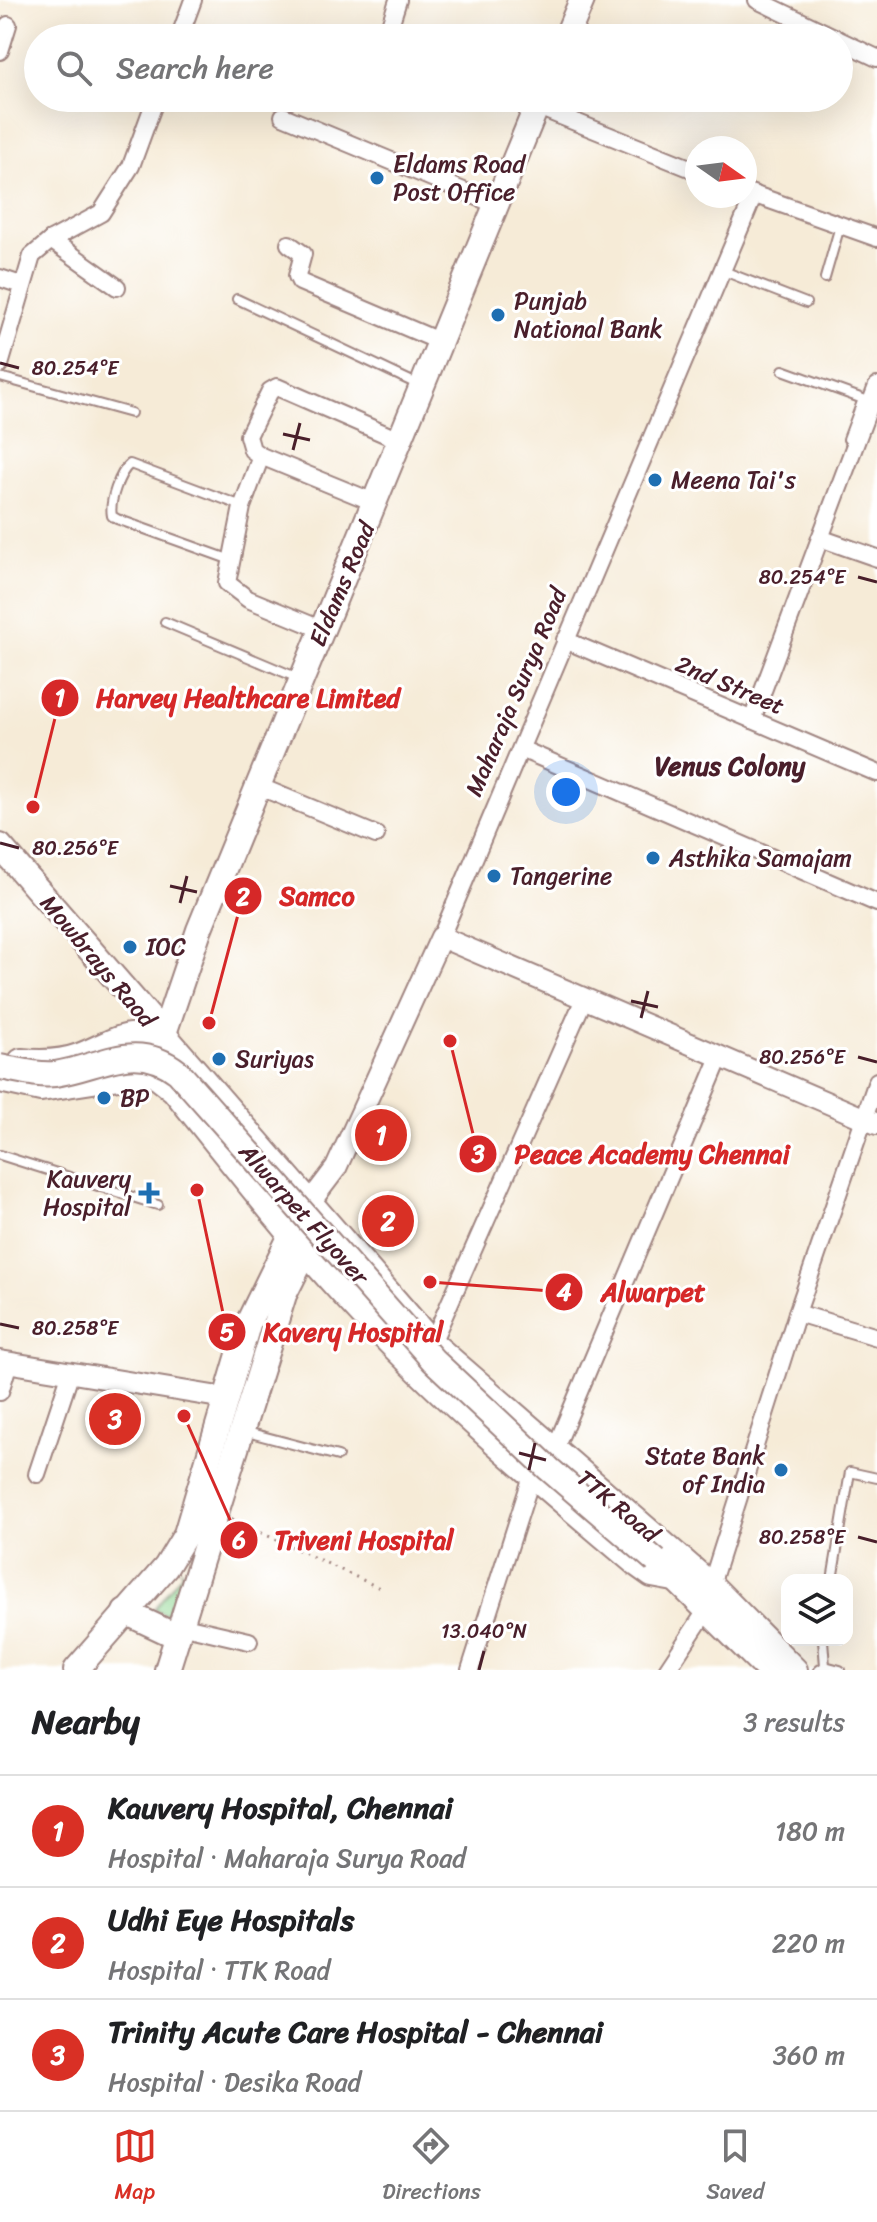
<!DOCTYPE html>
<html lang="en">
<head>
<meta charset="utf-8">
<style>
  body { margin:0; font-family:Sriracha,sans-serif; background:#f2f2f2; color:#202124 }
  .controls { position:absolute; right:24px; bottom:24px; display:grid; overflow:hidden; border-radius:16px; box-shadow:0 8px 32px #0002 }
  .controls button { width:72px; height:72px; display:grid; place-items:center; padding:0; border:0; border-bottom:2px solid #e0e0e0; background:#fff; color:#202124; font:40px sans-serif }
  .compass { position:absolute; left:685px; top:136px; width:72px; height:72px; border-radius:50%; background:#fff; box-shadow:0 8px 32px #0002; rotate:104deg }
  .you { position:absolute; left:566px; top:792px; width:28px; height:28px; margin:-20px; border:6px solid #fff; border-radius:50%; background:#1a73e8; box-shadow:0 0 0 12px #1a73e833 }
  .badge { display:grid; place-items:center; width:52px; height:52px; border-radius:50%; background:#d93025; color:#fff; font-size:26px; font-weight:700 }
  .pin { position:absolute; translate:-50% -50%; border:4px solid #fff; box-shadow:0 2px 8px #0006 }
  .list { margin:0; padding:0; list-style:none }
  h2 { display:flex; justify-content:space-between; align-items:center; height:104px; margin:0; padding:0 32px; font-size:34px }
  h2 small { font-size:26px; font-weight:400; color:#757577 }
  .list li { display:grid; grid-template-columns:52px 1fr auto; gap:24px; align-items:center; box-sizing:border-box; height:112px; padding:0 32px; border-top:2px solid #e0e0e0 }
  .list b { display:block; font-size:30px; white-space:nowrap }
  .list p { margin:0; font-size:26px; white-space:nowrap; color:#757577 }
  .list em { font-size:26px; font-style:normal; color:#757577 }
  .icon { flex:none; width:44px; height:44px; fill:none; stroke:currentColor; stroke-width:2; stroke-linecap:round; stroke-linejoin:round }
  .map { position:relative; flex:none; width:877px; height:1670px; overflow:hidden }
  .search { position:absolute; background:#fff; box-shadow:0 8px 32px #0002; left:24px; right:24px; top:24px; height:88px; display:flex; align-items:center; gap:20px; box-sizing:border-box; padding:0 28px; border-radius:44px; color:#757577; font-size:30px }
  .sheet { height:440px; background:#fff }
  nav { display:flex; justify-content:space-around; align-items:center; box-sizing:border-box; height:112px; border-top:2px solid #e0e0e0; background:#fff; font-size:22px; color:#757577 }
  nav a { display:grid; justify-items:center; gap:4px }
  nav .on { color:#d93025 }
  .map>svg:first-child { display:block }
  .green { fill:#8fd792; stroke:#6c7b5e; stroke-width:2 }
  .lines { fill:none; stroke-linecap:round; stroke-linejoin:round }
  .service-casing { stroke:#a08581; stroke-width:12 }
  .minor-casing { stroke:#a08581; stroke-width:20 }
  .tertiary-casing { stroke:#a08581; stroke-width:24 }
  .secondary-casing { stroke:#a08581; stroke-width:28 }
  .path { stroke:#a08581; stroke-width:3; stroke-dasharray:2 6; stroke-linecap:butt }
  .service { stroke:#fff; stroke-width:8 }
  .minor { stroke:#fff; stroke-width:16 }
  .tertiary { stroke:#fff; stroke-width:20 }
  .secondary { stroke:#fff; stroke-width:24 }
  .secondary-bridge-casing { stroke:#a08581; stroke-width:28; stroke-linecap:butt }
  .secondary-bridge { stroke:#fff; stroke-width:24 }
  .ticks { fill:none; stroke:#4a1f2b; stroke-width:3 }
  .poi-dot { fill:#1f6fb2; stroke:#fff; stroke-width:3 }
  .labels { text-anchor:middle; stroke-width:6; stroke-linejoin:round; paint-order:stroke }
  .poi-label { font-size:24px; fill:#4a1f2b; stroke:#fff; text-anchor:start }
  .street-label { font-size:24px; fill:#4a1f2b; stroke:#fff }
  .neighbourhood-label { font-size:26px; font-weight:bold; fill:#4a1f2b; stroke:#fff }
  .ticks-label { font-size:20px; text-anchor:middle; fill:#4a1f2b; stroke:#fff; stroke-width:6; stroke-linejoin:round; paint-order:stroke }
  .leader { fill:none; stroke:#d62828; stroke-width:3 }
  .callout-dot { fill:#d62828; stroke:#fff; stroke-width:3 }
  .mark-label { font-size:24px; text-anchor:middle; font-weight:bold; fill:#fff }
  .callout-label { font-size:26px; text-anchor:middle; font-weight:bold; fill:#d62828; stroke:#fff; stroke-width:6; stroke-linejoin:round; paint-order:stroke }
</style>
</head>
<body>
<div class="map">
<svg width="877" height="1670" viewBox="0 0 877 1670">
  <rect width="100%" height="100%" fill="#fff"/>
  <filter id="ink" filterUnits="userSpaceOnUse"><feTurbulence type="fractalNoise" baseFrequency=".0125" numOctaves="2"/><feDisplacementMap in="SourceGraphic" scale="16" xChannelSelector="R" yChannelSelector="G"/><feConvolveMatrix kernelMatrix="1 2 1 2 8 2 1 2 1" color-interpolation-filters="sRGB"/></filter>
  <filter id="wash" filterUnits="userSpaceOnUse"><feTurbulence type="fractalNoise" baseFrequency=".006" numOctaves="4" result="noise"/><feDisplacementMap in="SourceGraphic" scale="32" xChannelSelector="R" yChannelSelector="G"/><feGaussianBlur stdDeviation="1.8" result="paint"/><feColorMatrix in="noise" values="0 0 0 0 0 0 0 0 0 0 0 0 0 0 0 0 0 1.4 0 .05"/><feComposite in="paint" operator="in"/></filter>
  <g filter="url(#wash)">
    <rect width="100%" height="100%" fill="#f6ebd7"/>
    <polygon class="green" points="180,1568 186,1576 172,1618 154,1609 182,1573"/>
  </g>
  <g filter="url(#ink)">
    <g class="lines">
      <defs>
        <g id="service">
          <polyline points="721,270 806,303"/>
          <polyline points="825,278 840,226"/>
          <polyline points="237,299 419,385"/>
          <polyline points="783,370 863,399 848,439 855,445"/>
          <polyline points="0,377 131,413"/>
          <path d="M231 560 117 519 112 516C109 502 119 473 130 464L242 506"/>
          <polyline points="165,622 298,678"/>
          <polyline points="0,1155 158,1205"/>
          <polyline points="243,1431 338,1456"/>
          <polyline points="832,1580 850,1472 877,1478"/>
          <polyline points="823,1640 825,1666"/>
          <polyline points="819,1670 825,1666 840,1670"/>
        </g>
        <g id="minor">
          <polyline points="757,0 836,38"/>
          <polyline points="179,38 193,0"/>
          <polyline points="386,38 398,0"/>
          <polyline points="839,40 877,58"/>
          <polyline points="0,51 8,25"/>
          <polyline points="516,98 697,171"/>
          <polyline points="283,116 497,205"/>
          <polyline points="747,192 877,238"/>
          <polyline points="51,240 117,287"/>
          <polyline points="289,244 303,254 297,276 300,282 441,342"/>
          <polyline points="0,278 21,285"/>
          <polyline points="0,365 32,256 51,240 101,213 131,166 156,98"/>
          <polyline points="261,456 242,507 227,583 248,599 323,630"/>
          <polyline points="376,503 261,456 252,450 248,436 270,391 277,387 401,441"/>
          <polyline points="820,538 877,558"/>
          <polyline points="565,640 877,773"/>
          <polyline points="752,720 877,386"/>
          <polyline points="521,749 877,903"/>
          <polyline points="258,786 376,835"/>
          <polyline points="441,937 754,195"/>
          <polyline points="797,1313 877,1337"/>
          <polyline points="432,1343 584,999"/>
          <polyline points="0,1392 9,1362"/>
          <polyline points="554,1451 720,1057"/>
          <polyline points="37,1474 71,1372"/>
          <polyline points="711,1585 797,1313 877,1081"/>
          <polyline points="180,1625 249,1641"/>
          <polyline points="470,1670 532,1476"/>
          <polyline points="667,1670 708,1608"/>
        </g>
        <g id="tertiary">
          <polyline points="311,1201 336,1168 441,937 877,1124"/>
          <polyline points="0,1361 225,1398"/>
        </g>
        <g id="secondary">
          <polyline points="566,38 582,0"/>
          <polyline points="0,846 432,1343 711,1585 795,1670"/>
          <path d="M21 1061C41 1063 60 1063 79 1056 115 1042 122 1029 164 1039"/>
          <polyline points="151,1072 199,930 540,98"/>
          <path d="M151 1072 174 1090C230 1160 285 1231 346 1297 435 1394 537 1480 638 1565L652 1575 674 1579"/>
          <polyline points="0,1080 41,1089 151,1072"/>
          <polyline points="664,1568 768,1670"/>
          <polyline points="125,1612 176,1636"/>
          <polyline points="76,1670 166,1567 186,1534 249,1321 297,1223"/>
          <polyline points="167,1670 284,1295 313,1237"/>
        </g>
      </defs>
      <use href="#service" class="service-casing"/>
      <use href="#minor" class="minor-casing"/>
      <use href="#tertiary" class="tertiary-casing"/>
      <use href="#secondary" class="secondary-casing"/>
      <polyline class="path" points="232,1519 384,1590"/>
      <use href="#service" class="service"/>
      <use href="#minor" class="minor"/>
      <use href="#tertiary" class="tertiary"/>
      <use href="#secondary" class="secondary"/>
      <defs>
        <path id="secondary-bridge" d="M0 1067C18 1070 37 1076 55 1074 101 1067 136 1039 178 1072L433 1360 549 1469 656 1561"/>
      </defs>
      <use href="#secondary-bridge" class="secondary-bridge-casing"/>
      <use href="#secondary-bridge" class="secondary-bridge"/>
    </g>
  </g>
  <path class="ticks" d="M0 363 19 368M283 434 310 440M293 450 300 423M858 577 877 582M0 843 19 848M170 886 197 892M180 903 187 876M631 1001 658 1007M641 1018 648 991M858 1057 877 1062M0 1324 19 1328M519 1453 546 1460M529 1470 535 1443M858 1537 877 1542M479 1670 484 1651"/>
  <g class="poi-dot">
    <circle cx="377" cy="178" r="8"/>
    <circle cx="498" cy="315" r="8"/>
    <circle cx="655" cy="480" r="8"/>
    <circle cx="653" cy="858" r="8"/>
    <circle cx="494" cy="876" r="8"/>
    <circle cx="130" cy="947" r="8"/>
    <circle cx="219" cy="1059" r="8"/>
    <circle cx="104" cy="1098" r="8"/>
    <path d="M145 1181h8v8h8v8h-8v8h-8v-8h-8v-8h8z"/>
    <circle cx="781" cy="1470" r="8"/>
  </g>
  <g class="labels">
    <g class="poi-label">
      <text x="393" y="172">Eldams Road<tspan x="393" dy="28">Post Office</tspan></text>
      <text x="514" y="309">Punjab<tspan x="514" dy="28">National Bank</tspan></text>
      <text x="671" y="488">Meena Tai's</text>
      <text x="669" y="866">Asthika Samajam</text>
      <text x="510" y="884">Tangerine</text>
      <text x="146" y="955">IOC</text>
      <text x="235" y="1067">Suriyas</text>
      <text x="120" y="1106">BP</text>
      <text x="131" y="1187" text-anchor="end">Kauvery<tspan x="131" dy="28">Hospital</tspan></text>
      <text x="765" y="1464" text-anchor="end">State Bank<tspan x="765" dy="28">of India</tspan></text>
    </g>
    <g class="street-label">
      <text transform="translate(342 584) rotate(-67)" y="8">Eldams Road</text>
      <text transform="translate(730 685) rotate(23)" y="8">2nd Street</text>
      <text transform="translate(516 692) rotate(-67)" y="8">Maharaja Surya Road</text>
      <text transform="translate(98 961) rotate(50)" y="8">Mowbrays Raod</text>
      <text transform="translate(304 1214) rotate(48)" y="8">Alwarpet Flyover</text>
      <text transform="translate(618 1506) rotate(40)" y="8">TTK Road</text>
    </g>
    <g class="neighbourhood-label">
      <text x="730" y="775">Venus Colony</text>
    </g>
  </g>
  <g class="ticks-label">
    <text x="75" y="375">80.254°E</text>
    <text x="802" y="584">80.254°E</text>
    <text x="75" y="855">80.256°E</text>
    <text x="802" y="1064">80.256°E</text>
    <text x="75" y="1335">80.258°E</text>
    <text x="802" y="1544">80.258°E</text>
    <text x="484" y="1638">13.040°N</text>
  </g>
  <path class="leader" d="M33 807L60 698M209 1023L243 896M450 1041L478 1154M430 1282L564 1292M197 1190L227 1332M184 1416L239 1540"/>
  <g class="callout-dot">
    <circle cx="33" cy="807" r="8"/>
    <circle cx="209" cy="1023" r="8"/>
    <circle cx="450" cy="1041" r="8"/>
    <circle cx="430" cy="1282" r="8"/>
    <circle cx="197" cy="1190" r="8"/>
    <circle cx="184" cy="1416" r="8"/>
    <circle cx="60" cy="698" r="20"/>
    <circle cx="243" cy="896" r="20"/>
    <circle cx="478" cy="1154" r="20"/>
    <circle cx="564" cy="1292" r="20"/>
    <circle cx="227" cy="1332" r="20"/>
    <circle cx="239" cy="1540" r="20"/>
  </g>
  <g class="mark-label">
    <text x="60" y="706">1</text>
    <text x="243" y="905">2</text>
    <text x="478" y="1162">3</text>
    <text x="564" y="1300">4</text>
    <text x="227" y="1340">5</text>
    <text x="239" y="1548">6</text>
  </g>
  <g class="callout-label">
    <text x="248" y="707">Harvey Healthcare Limited</text>
    <text x="317" y="905">Samco</text>
    <text x="652" y="1163">Peace Academy Chennai</text>
    <text x="653" y="1301">Alwarpet</text>
    <text x="353" y="1341">Kavery Hospital</text>
    <text x="364" y="1549">Triveni Hospital</text>
  </g>
</svg>
<div class="controls">
<button><svg class="icon" aria-label="layers" viewBox="0 0 24 24"><path d="M12 4l9 5-9 5-9-5zM3 14l9 5 9-5"/></svg></button>
</div>
<svg class="compass" viewBox="-18 -18 36 36"><path d="M0-13l5 13h-10z" fill="#e53935"/><path d="M0 13l5-13h-10z" fill="#757577"/></svg>
<div class="you"></div>
<div class="pin badge" style="left:381px;top:1135px">1</div>
<div class="pin badge" style="left:388px;top:1221px">2</div>
<div class="pin badge" style="left:115px;top:1419px">3</div>
<div class="search"><svg class="icon" aria-label="search" viewBox="0 0 24 24"><circle cx="10" cy="10" r="6"/><path d="M15 15l6 6"/></svg>Search here</div>
</div>
<section class="sheet">
<h2>Nearby<small>3 results</small></h2>
<ul class="list">
<li><span class="badge">1</span><div><b>Kauvery Hospital, Chennai</b><p>Hospital · Maharaja Surya Road</p></div><em>180 m</em></li>
<li><span class="badge">2</span><div><b>Udhi Eye Hospitals</b><p>Hospital · TTK Road</p></div><em>220 m</em></li>
<li><span class="badge">3</span><div><b>Trinity Acute Care Hospital - Chennai</b><p>Hospital · Desika Road</p></div><em>360 m</em></li>
</ul>
</section>
<nav>
<a class="on"><svg class="icon" aria-label="map" viewBox="0 0 24 24"><path d="M3 6l6-2 6 2 6-2v14l-6 2-6-2-6 2zM9 4v14M15 6v14"/></svg>Map</a>
<a><svg class="icon" aria-label="directions" viewBox="0 0 24 24"><path d="M12 3l9 9-9 9-9-9zM9 14v-3h6M13 9l2 2-2 2"/></svg>Directions</a>
<a><svg class="icon" aria-label="saved" viewBox="0 0 24 24"><path d="M7 4h10v16l-5-4-5 4z"/></svg>Saved</a>
</nav>
</body>
</html>
